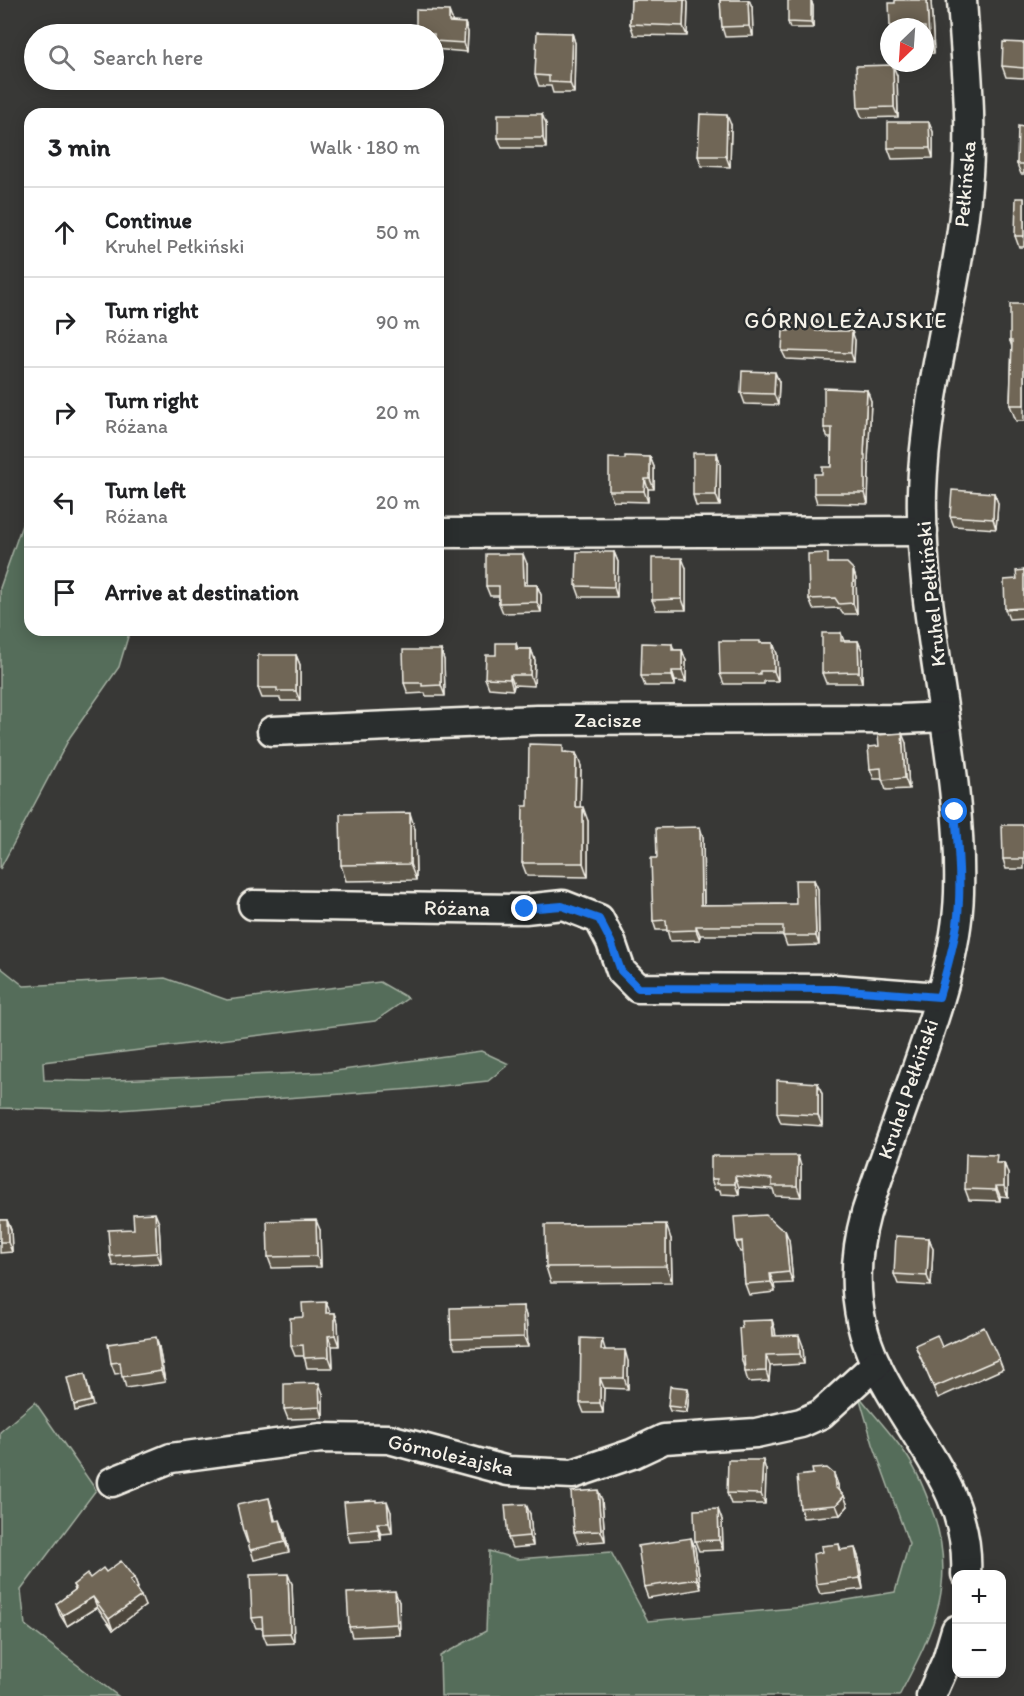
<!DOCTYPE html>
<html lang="en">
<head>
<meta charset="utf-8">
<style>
  body { margin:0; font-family:Itim,sans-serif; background:#f6f6f6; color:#202124 }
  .controls { position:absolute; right:18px; bottom:18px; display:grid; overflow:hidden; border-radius:12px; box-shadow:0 3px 15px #0003 }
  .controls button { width:54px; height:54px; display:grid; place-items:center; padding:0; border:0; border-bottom:2px solid #e0e0e0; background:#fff; color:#202124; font:30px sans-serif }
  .compass { position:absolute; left:880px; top:18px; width:54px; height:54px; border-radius:50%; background:#fff; box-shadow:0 3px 15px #0003; rotate:205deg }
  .stop { position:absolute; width:18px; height:18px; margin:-14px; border:4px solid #1a73e8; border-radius:50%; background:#fff }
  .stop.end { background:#1a73e8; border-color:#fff; box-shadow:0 2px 6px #0008 }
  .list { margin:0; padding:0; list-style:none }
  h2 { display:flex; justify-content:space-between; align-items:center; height:78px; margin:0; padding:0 24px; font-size:26px }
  h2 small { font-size:20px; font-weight:400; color:#757577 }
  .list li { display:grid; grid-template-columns:39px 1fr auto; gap:18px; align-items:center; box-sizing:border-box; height:90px; padding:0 24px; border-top:2px solid #e0e0e0 }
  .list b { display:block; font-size:22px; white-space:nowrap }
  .list p { margin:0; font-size:20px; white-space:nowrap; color:#757577 }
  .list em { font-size:20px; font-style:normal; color:#757577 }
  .icon { flex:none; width:33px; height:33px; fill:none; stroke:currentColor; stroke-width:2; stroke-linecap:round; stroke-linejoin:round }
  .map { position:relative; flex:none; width:1024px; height:1696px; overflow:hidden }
  .search { position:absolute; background:#fff; box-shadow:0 3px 15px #0003; left:24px; top:24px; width:420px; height:66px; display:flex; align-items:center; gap:15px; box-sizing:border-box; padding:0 21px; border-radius:33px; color:#757577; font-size:22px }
  .panel { position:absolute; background:#fff; box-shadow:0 3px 15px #0003; left:24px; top:108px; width:420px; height:528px; border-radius:18px }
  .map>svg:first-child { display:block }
  .green { fill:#556d5a; stroke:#a4afa1; stroke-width:1.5 }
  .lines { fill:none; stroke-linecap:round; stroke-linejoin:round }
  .minor-casing { stroke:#f4f1e8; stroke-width:33 }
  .minor { stroke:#2a2d2e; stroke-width:28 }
  .wall { fill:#5f584b; stroke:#f4f1e8; stroke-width:1.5 }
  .shaded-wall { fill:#4e473d; stroke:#f4f1e8; stroke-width:1.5 }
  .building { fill:#6f6657; stroke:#f4f1e8; stroke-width:1.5 }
  .route { stroke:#1a73e8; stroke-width:8 }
  .labels { text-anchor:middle; stroke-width:5; stroke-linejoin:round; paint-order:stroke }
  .street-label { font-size:21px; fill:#f4f1e8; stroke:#2a2d2e }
  .neighbourhood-label { font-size:22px; letter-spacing:1.5px; fill:#f4f1e8; stroke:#2a2d2e }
</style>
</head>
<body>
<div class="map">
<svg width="1024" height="1696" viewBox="0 0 1024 1696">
  <rect width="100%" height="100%" fill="#383836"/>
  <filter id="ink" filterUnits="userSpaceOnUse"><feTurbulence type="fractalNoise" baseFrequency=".0167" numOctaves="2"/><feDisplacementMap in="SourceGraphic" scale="12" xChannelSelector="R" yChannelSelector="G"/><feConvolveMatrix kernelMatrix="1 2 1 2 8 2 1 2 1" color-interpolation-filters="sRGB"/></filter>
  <g filter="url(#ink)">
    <g class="green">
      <polygon points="30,502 30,630 130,630 119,667 70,737 0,869 0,588"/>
      <polygon points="0,967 24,986 165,978 227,1000 380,982 408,998 375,1021 43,1062 44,1080 87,1081 328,1072 481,1051 509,1064 488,1081 413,1089 105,1111 0,1108"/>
      <path d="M859 1396C874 1415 891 1433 905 1453 915 1467 923 1486 929 1502 960 1578 935 1628 899 1696H441L440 1656 486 1631 489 1551 517 1559 611 1552 648 1621 805 1607 895 1592 909 1544 873 1444Z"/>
      <polygon points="35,1402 96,1490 21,1590 25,1625 118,1696 0,1696 0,1432"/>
    </g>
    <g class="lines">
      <defs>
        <g id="minor">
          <path d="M962 0C966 62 973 124 967 186 959 287 925 390 922 492 919 626 963 759 959 893 957 956 934 1019 913 1079 897 1123 881 1168 866 1213 852 1264 853 1316 876 1364 908 1435 971 1489 966 1574"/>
          <polyline points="438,533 923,531"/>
          <polyline points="272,731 537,720 902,719 944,717"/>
          <polyline points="253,905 525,909 563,905 599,919 611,942 621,971 638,988 835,989 939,997"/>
          <polyline points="112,1482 171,1458 321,1438 389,1439 508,1471 573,1474 632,1454 664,1439 756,1433 801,1423 821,1414 876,1364"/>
          <polyline points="931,1696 947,1660 956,1630"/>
        </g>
      </defs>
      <use href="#minor" class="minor-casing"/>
      <use href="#minor" class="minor"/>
    </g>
    <g class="wall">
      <polygon points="631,0 687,0 688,3 687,36 634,35 630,24"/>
      <polygon points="720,0 749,0 752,7 753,36 725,37 722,27"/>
      <polygon points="811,0 813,6 813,28 790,28 788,22"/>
      <polygon points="931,1 934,53 925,54 925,27 891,27 890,26 895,3"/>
      <polygon points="452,19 452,22 465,23 468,32 467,52 434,49 434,34"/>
      <polygon points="572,33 575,43 574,93 553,93 551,86 539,86 535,75"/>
      <polygon points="1024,43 1024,78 1006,77 1002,66"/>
      <polygon points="897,76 898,117 862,118 858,108"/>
      <polygon points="929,122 933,132 933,158 892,159 888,148"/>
      <polygon points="546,124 546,148 502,148 498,138"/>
      <polygon points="731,125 730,167 702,166 698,156"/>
      <polygon points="1024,127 1024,174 1021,174 1017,164"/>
      <polygon points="1024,198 1024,247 1019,247 1015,236"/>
      <polygon points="1024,304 1024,421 1016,421 1010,405 1012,347 1010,341"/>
      <polygon points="816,319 820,327 820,331 855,340 854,362 786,359 782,351 789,331"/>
      <polygon points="779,382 778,405 745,404 741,393"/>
      <polygon points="867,390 871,401 868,461 869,465 868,504 817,503 814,493 822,474 831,467 831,438 828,438 824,428"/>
      <polygon points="717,453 720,464 720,506 696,506 693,495"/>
      <polygon points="650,457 654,467 654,489 648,489 648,502 613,501 609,491 625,459"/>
      <polygon points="994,493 998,503 996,529 954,526 950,516"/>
      <polygon points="614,552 618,562 617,597 580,597 576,586"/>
      <polygon points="831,563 853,569 856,579 857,614 843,614 839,608 813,609 809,599"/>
      <polygon points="527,564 527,585 537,585 541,595 541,612 503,613 499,603 499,596 490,596 486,586"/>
      <polygon points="686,568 686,610 656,610 652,600"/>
      <polygon points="1024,570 1024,618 1009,619 1005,609 1017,579"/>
      <polygon points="841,633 844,641 858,641 862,651 862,683 826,683 822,673"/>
      <polygon points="516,643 518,649 531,649 535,660 534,686 514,685 513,690 489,688 485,678 496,655"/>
      <polygon points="761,643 773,643 777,654 778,681 764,681 764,684 724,684 720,674"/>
      <polygon points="672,644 674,650 682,650 686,661 686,682 675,681 675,686 645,686 641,676"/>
      <polygon points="441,650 444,660 445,696 426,696 425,693 408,694 404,683"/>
      <polygon points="296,655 300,665 300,701 281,701 280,698 262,698 258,688"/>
      <polygon points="906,743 909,789 886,790 882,779 874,779 870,769 879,746"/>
      <polygon points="566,752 581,766 580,807 588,821 588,877 527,876 522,863"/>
      <polygon points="1024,825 1024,869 1006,869 1003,859"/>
      <polygon points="415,829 416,880 346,881 341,865"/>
      <polygon points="703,837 704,905 796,904 814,880 818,889 819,945 787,946 783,935 700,935 700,940 670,941 667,930 656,930 653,921 657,858"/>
      <polygon points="818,1083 822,1094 822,1126 781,1123 777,1113"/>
      <polygon points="1000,1163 1004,1163 1008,1174 1008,1197 1000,1196 1000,1201 969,1200 965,1189"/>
      <polygon points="801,1166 801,1197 775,1196 773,1189 739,1187 739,1195 721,1194 720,1190 715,1190 711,1179"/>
      <polygon points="0,1220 7,1220 11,1230 12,1252 0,1253"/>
      <polygon points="159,1223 161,1263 113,1266 110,1256 134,1229"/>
      <polygon points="320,1230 321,1267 272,1268 268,1257"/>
      <polygon points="929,1238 933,1249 931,1286 898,1284 894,1274"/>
      <polygon points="671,1239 672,1282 551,1283 546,1267"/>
      <polygon points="789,1240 793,1283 774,1284 775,1292 749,1295 745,1284 742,1252 740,1252 736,1242"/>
      <polygon points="523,1306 526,1316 528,1347 455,1349 451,1339"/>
      <polygon points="330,1313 335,1313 338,1323 339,1346 332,1346 333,1368 307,1368 304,1356 295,1356 291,1346 303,1317"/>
      <polygon points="772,1320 775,1330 776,1336 803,1346 804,1364 770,1366 769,1381 748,1382 741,1357 742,1328"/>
      <polygon points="915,1345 942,1347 999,1359 1003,1369 938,1398"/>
      <polygon points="159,1347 165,1382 126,1388 122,1373 115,1374 111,1363"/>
      <polygon points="605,1350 628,1361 628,1389 604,1388 603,1413 584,1413 580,1403"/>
      <polygon points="85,1374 93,1406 75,1411 74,1405"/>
      <polygon points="323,1394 323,1418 288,1419 284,1409"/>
      <polygon points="689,1394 687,1413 670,1411 668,1406"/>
      <polygon points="766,1470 765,1504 731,1504 727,1493"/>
      <polygon points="834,1474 838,1485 838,1490 844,1496 848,1506 840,1515 803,1518 800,1508"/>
      <polygon points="602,1500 605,1541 578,1543 574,1532"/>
      <polygon points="377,1502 391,1512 392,1533 381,1534 381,1540 350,1542 347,1532"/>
      <polygon points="272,1508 275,1521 284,1530 289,1552 254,1560 248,1541 247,1542 243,1531"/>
      <polygon points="530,1514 533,1546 512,1548 508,1538"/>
      <polygon points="722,1520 723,1550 699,1551 695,1541"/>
      <polygon points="691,1538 695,1548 701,1589 648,1598 644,1587"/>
      <polygon points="839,1544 841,1550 855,1548 859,1559 863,1589 820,1594 816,1584 822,1552"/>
      <polygon points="106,1572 134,1578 138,1588 136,1589 145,1606 113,1630 97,1607 67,1626 60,1615 56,1604 75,1590 73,1585"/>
      <polygon points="292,1584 294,1643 267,1644 263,1634 263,1628 256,1628 252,1618"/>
      <polygon points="399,1602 400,1635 352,1637 349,1627"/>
    </g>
    <g class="shaded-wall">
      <polygon points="684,0 687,0 688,3 687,36 683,26"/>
      <polygon points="748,0 749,0 752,7 753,36 749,26"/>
      <polygon points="811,0 813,6 813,28 811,23"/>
      <polygon points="927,0 931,0 931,1 934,53 929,40"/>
      <polygon points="449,11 452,19 452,30 449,22"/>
      <polygon points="465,23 468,32 467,52 464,43"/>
      <polygon points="572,33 575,43 574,93 570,83"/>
      <polygon points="893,65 897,76 898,117 894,107"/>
      <polygon points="542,114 546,124 546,148 543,138"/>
      <polygon points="727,115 731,125 730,167 726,156"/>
      <polygon points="929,122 933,132 933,158 930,148"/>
      <polygon points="816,319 820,327 819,339 816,331"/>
      <polygon points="852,331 855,340 854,362 851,353"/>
      <polygon points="775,372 779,382 778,405 774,394"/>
      <polygon points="867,390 871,401 868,461 869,465 868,504 865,493 864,455"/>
      <polygon points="717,453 720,464 720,506 716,495"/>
      <polygon points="650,457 654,467 654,489 650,479"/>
      <polygon points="645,479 648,489 648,502 644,491"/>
      <polygon points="994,493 998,503 996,529 993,519"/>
      <polygon points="614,552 618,562 617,597 614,587"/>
      <polygon points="438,554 441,563 438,604"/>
      <polygon points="523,554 527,564 527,595 524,585"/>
      <polygon points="682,558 686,568 686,610 682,599"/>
      <polygon points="853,569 856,579 857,614 853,603"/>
      <polygon points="537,585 541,595 541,612 537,602"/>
      <polygon points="858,641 862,651 862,683 859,672"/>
      <polygon points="773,643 777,654 778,681 774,671"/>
      <polygon points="531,649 535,660 534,686 530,675"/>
      <polygon points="441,650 444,660 445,696 441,685"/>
      <polygon points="682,650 686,661 686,682 682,671"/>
      <polygon points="296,655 300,665 300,701 296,691"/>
      <polygon points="672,671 675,681 675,686 672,676"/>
      <polygon points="510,675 514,685 513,690 510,679"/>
      <polygon points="902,733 906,743 909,789 905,778"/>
      <polygon points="576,753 581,766 580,821 575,807"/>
      <polygon points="583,807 588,821 588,877 583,863"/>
      <polygon points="410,813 415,829 416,880 410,864"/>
      <polygon points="700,827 703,837 704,914 701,905"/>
      <polygon points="814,880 818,889 819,945 816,936"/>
      <polygon points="696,926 700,935 700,940 696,930"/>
      <polygon points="818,1083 822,1094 822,1126 818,1115"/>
      <polygon points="798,1156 801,1166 801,1197 797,1186"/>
      <polygon points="1004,1163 1008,1174 1008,1197 1004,1186"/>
      <polygon points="735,1176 739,1187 739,1195 735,1184"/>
      <polygon points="996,1186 1000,1196 1000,1201 996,1190"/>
      <polygon points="155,1213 159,1223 161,1263 157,1253"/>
      <polygon points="7,1220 11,1230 12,1252 8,1242"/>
      <polygon points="316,1220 320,1230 321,1267 317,1256"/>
      <polygon points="666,1224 671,1239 672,1282 666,1266"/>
      <polygon points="785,1230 789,1240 793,1283 789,1272"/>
      <polygon points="929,1238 933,1249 931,1286 927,1276"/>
      <polygon points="770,1274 774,1284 775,1292 771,1282"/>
      <polygon points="326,1302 330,1312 330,1323 326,1313"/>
      <polygon points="523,1306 526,1316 528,1347 524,1337"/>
      <polygon points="335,1313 338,1323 339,1346 335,1335"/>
      <polygon points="772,1320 775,1330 776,1347 773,1336"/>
      <polygon points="799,1335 803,1346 804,1364 800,1354"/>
      <polygon points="328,1336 332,1346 333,1368 329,1357"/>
      <polygon points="156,1337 159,1347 165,1382 161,1371"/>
      <polygon points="602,1339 605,1349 605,1360 601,1350"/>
      <polygon points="625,1350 628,1361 628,1389 624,1378"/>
      <polygon points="766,1355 770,1366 769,1381 766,1371"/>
      <polygon points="600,1378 604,1388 603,1413 600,1403"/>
      <polygon points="319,1383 323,1394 323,1418 320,1407"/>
      <polygon points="688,1388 689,1394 687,1413 685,1408"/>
      <polygon points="763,1460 766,1470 765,1504 761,1494"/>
      <polygon points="834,1474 838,1485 839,1498 835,1487"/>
      <polygon points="598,1490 602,1500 605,1541 601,1531"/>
      <polygon points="844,1496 848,1506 840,1515 836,1505"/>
      <polygon points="269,1498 272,1508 278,1532 274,1521"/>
      <polygon points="387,1501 391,1512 392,1533 389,1523"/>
      <polygon points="526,1504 530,1514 533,1546 529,1536"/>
      <polygon points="718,1509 722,1520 723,1550 719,1540"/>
      <polygon points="280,1520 284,1530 289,1552 285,1542"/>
      <polygon points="377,1523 381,1534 381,1540 378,1529"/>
      <polygon points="691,1538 695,1548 701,1589 697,1579"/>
      <polygon points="855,1548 859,1559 863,1589 860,1578"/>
      <polygon points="288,1574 292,1584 294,1643 290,1633"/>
      <polygon points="134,1578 138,1588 133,1591 130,1581"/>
      <polygon points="395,1591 399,1602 400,1635 397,1624"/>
      <polygon points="141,1596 145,1606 113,1630 109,1619"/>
      <polygon points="93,1597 97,1607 67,1626 63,1615"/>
    </g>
    <g class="building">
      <polygon points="631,0 684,0 683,26 630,24"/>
      <polygon points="720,0 748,0 749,26 722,27"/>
      <polygon points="788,0 811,0 811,23 788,22"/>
      <polygon points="895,0 927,0 929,40 925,40 925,27 896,27 896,26 890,26 889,3 895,3"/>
      <polygon points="416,10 449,11 449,22 465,23 464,43 434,41 434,34 416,34"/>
      <polygon points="537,32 572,33 570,83 549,82 549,76 535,75"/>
      <polygon points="1003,42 1024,43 1024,68 1002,66"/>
      <polygon points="893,65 894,107 858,108 856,66"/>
      <polygon points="498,114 542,114 543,138 498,138"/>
      <polygon points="700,114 727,115 726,156 698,156"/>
      <polygon points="888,122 929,122 930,148 888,148"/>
      <polygon points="1018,126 1024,127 1024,164 1017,164"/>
      <polygon points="1016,198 1024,198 1024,236 1015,236"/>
      <polygon points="1010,304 1024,304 1024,405 1010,405 1012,341 1010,341"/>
      <polygon points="789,318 816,319 816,331 852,331 851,353 782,351 783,331 789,331"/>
      <polygon points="742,371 775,372 774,394 741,393"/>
      <polygon points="824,388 867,390 864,455 865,455 865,493 814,493 814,474 822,474 822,467 831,467 832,428 824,428"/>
      <polygon points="693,453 717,453 716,495 693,495"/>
      <polygon points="625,456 650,457 650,479 645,479 644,491 609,491 609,458 625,459"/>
      <polygon points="952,490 994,493 993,519 950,516"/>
      <polygon points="577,552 614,552 614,587 576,586"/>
      <polygon points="828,553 828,563 847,563 853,569 853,603 839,604 835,598 809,599 808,554"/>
      <polygon points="486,554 523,554 524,585 537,585 537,602 499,603 499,586 486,586"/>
      <polygon points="652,558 682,558 682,599 652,600"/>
      <polygon points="1024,570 1024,608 1005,609 1004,580 1017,579 1016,571"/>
      <polygon points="822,633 841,633 841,641 858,641 859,672 822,673"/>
      <polygon points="719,641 760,641 760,643 773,643 774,671 760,671 760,674 720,674"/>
      <polygon points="496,643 516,643 516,649 531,649 530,675 510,675 510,679 485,678 486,655 496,655"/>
      <polygon points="642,643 672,644 672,650 682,650 682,671 672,671 672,676 641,676"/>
      <polygon points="403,650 441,650 441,685 422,686 422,683 404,683"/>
      <polygon points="258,655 296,655 296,691 277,691 277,688 258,688"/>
      <polygon points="902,733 905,778 882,780 881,768 870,769 868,747 879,746 878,735"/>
      <polygon points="529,744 563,745 563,752 576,753 575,807 583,807 583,863 522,863 523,806 528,806"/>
      <polygon points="410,813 410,864 341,865 340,814"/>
      <polygon points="1002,825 1024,825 1024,859 1003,859"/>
      <polygon points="700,827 701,905 796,904 795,880 814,880 816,936 783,936 783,926 696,926 696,930 667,931 666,920 653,921 651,858 657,858 656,828"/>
      <polygon points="777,1080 818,1083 818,1115 777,1113"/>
      <polygon points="966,1154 997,1155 996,1163 1004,1163 1004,1186 996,1186 996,1190 965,1189"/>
      <polygon points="711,1156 798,1156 797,1186 772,1186 772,1179 735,1176 735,1184 717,1184 717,1179 711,1179"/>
      <polygon points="155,1213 157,1253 110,1256 108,1230 134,1229 133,1214"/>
      <polygon points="766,1215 780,1228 785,1230 789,1272 770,1274 771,1282 745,1284 742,1241 736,1242 734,1217"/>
      <polygon points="0,1220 7,1220 8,1242 0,1242"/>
      <polygon points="316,1220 317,1256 268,1257 267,1221"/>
      <polygon points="666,1224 666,1266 546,1267 545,1225"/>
      <polygon points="896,1236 929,1238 927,1276 894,1274"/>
      <polygon points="326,1302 326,1313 335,1313 335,1335 328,1336 329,1357 304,1358 303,1345 291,1346 290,1318 303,1317 302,1303"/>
      <polygon points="523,1306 524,1337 451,1339 450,1308"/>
      <polygon points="772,1320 773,1336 799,1335 800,1354 766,1355 766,1371 745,1372 744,1357 741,1357 739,1328 742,1328 741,1321"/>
      <polygon points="984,1327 999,1359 934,1387 915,1345 937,1335 942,1347"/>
      <polygon points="156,1337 161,1371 122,1377 120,1362 111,1363 108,1344"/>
      <polygon points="581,1338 602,1339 601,1350 625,1350 624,1378 600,1378 600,1403 580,1403"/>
      <polygon points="85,1374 91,1401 74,1405 67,1378"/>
      <polygon points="319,1383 320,1407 284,1409 284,1384"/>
      <polygon points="670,1386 688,1388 685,1408 668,1406"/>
      <polygon points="728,1460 763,1460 761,1494 727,1493"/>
      <polygon points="827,1468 834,1474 835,1487 844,1496 836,1505 800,1508 797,1476 813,1474 812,1469"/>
      <polygon points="598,1490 601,1531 574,1532 571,1492"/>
      <polygon points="269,1498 274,1521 280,1520 285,1542 250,1550 245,1531 243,1531 237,1505"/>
      <polygon points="376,1500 376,1502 387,1501 389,1523 377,1523 378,1529 347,1532 344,1502"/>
      <polygon points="526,1504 529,1536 508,1538 505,1505"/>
      <polygon points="718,1509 719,1540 695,1541 694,1510"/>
      <polygon points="691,1538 697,1579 644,1587 638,1546"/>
      <polygon points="839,1544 840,1550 855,1548 860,1578 816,1584 813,1554 822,1552 821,1546"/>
      <polygon points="121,1561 134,1578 130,1581 141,1596 109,1619 93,1597 63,1615 56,1604 76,1589 73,1585 87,1574 90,1578 103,1568 106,1572"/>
      <polygon points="288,1574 290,1633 263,1634 262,1617 252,1618 250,1575"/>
      <polygon points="395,1591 397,1624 349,1627 347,1593"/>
    </g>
  </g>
  <g class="lines" filter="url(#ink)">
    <path class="route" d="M525 909 562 906 599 919 611 942 621 971 638 988 835 989 939 997C946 973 953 949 957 924 962 887 958 849 955 812"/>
  </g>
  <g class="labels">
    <g class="street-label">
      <text transform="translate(965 184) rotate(-85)" y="7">Pełkińska</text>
      <text transform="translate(931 594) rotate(-96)" y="7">Kruhel Pełkiński</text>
      <text x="608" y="727">Zacisze</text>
      <text transform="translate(457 908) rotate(1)" y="7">Różana</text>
      <text transform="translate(908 1089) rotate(-71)" y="7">Kruhel Pełkiński</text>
      <text transform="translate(451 1455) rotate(13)" y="7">Górnoleżajska</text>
    </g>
    <g class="neighbourhood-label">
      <text x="846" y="328">GÓRNOLEŻAJSKIE</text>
    </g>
  </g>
</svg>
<div class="controls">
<button>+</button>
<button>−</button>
</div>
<svg class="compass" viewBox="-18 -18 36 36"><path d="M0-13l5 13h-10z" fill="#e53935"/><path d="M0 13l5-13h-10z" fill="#757577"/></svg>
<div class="stop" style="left:955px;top:812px"></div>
<div class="stop end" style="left:525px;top:909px"></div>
<div class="search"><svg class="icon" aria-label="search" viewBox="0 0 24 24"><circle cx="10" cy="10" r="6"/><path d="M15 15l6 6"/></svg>Search here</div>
<section class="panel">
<h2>3 min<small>Walk · 180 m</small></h2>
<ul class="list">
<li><svg class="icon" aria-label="ahead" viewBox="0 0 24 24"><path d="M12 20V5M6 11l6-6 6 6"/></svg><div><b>Continue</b><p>Kruhel Pełkiński</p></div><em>50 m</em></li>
<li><svg class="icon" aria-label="right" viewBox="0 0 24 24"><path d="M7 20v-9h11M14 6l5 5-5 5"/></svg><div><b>Turn right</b><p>Różana</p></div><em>90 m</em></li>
<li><svg class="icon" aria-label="right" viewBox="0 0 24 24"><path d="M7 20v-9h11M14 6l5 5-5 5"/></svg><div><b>Turn right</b><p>Różana</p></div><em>20 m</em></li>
<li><svg class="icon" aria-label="left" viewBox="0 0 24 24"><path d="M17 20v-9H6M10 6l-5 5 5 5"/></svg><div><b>Turn left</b><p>Różana</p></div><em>20 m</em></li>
<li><svg class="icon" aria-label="arrive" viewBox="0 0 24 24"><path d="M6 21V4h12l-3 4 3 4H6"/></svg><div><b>Arrive at destination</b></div></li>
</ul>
</section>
</div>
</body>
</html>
